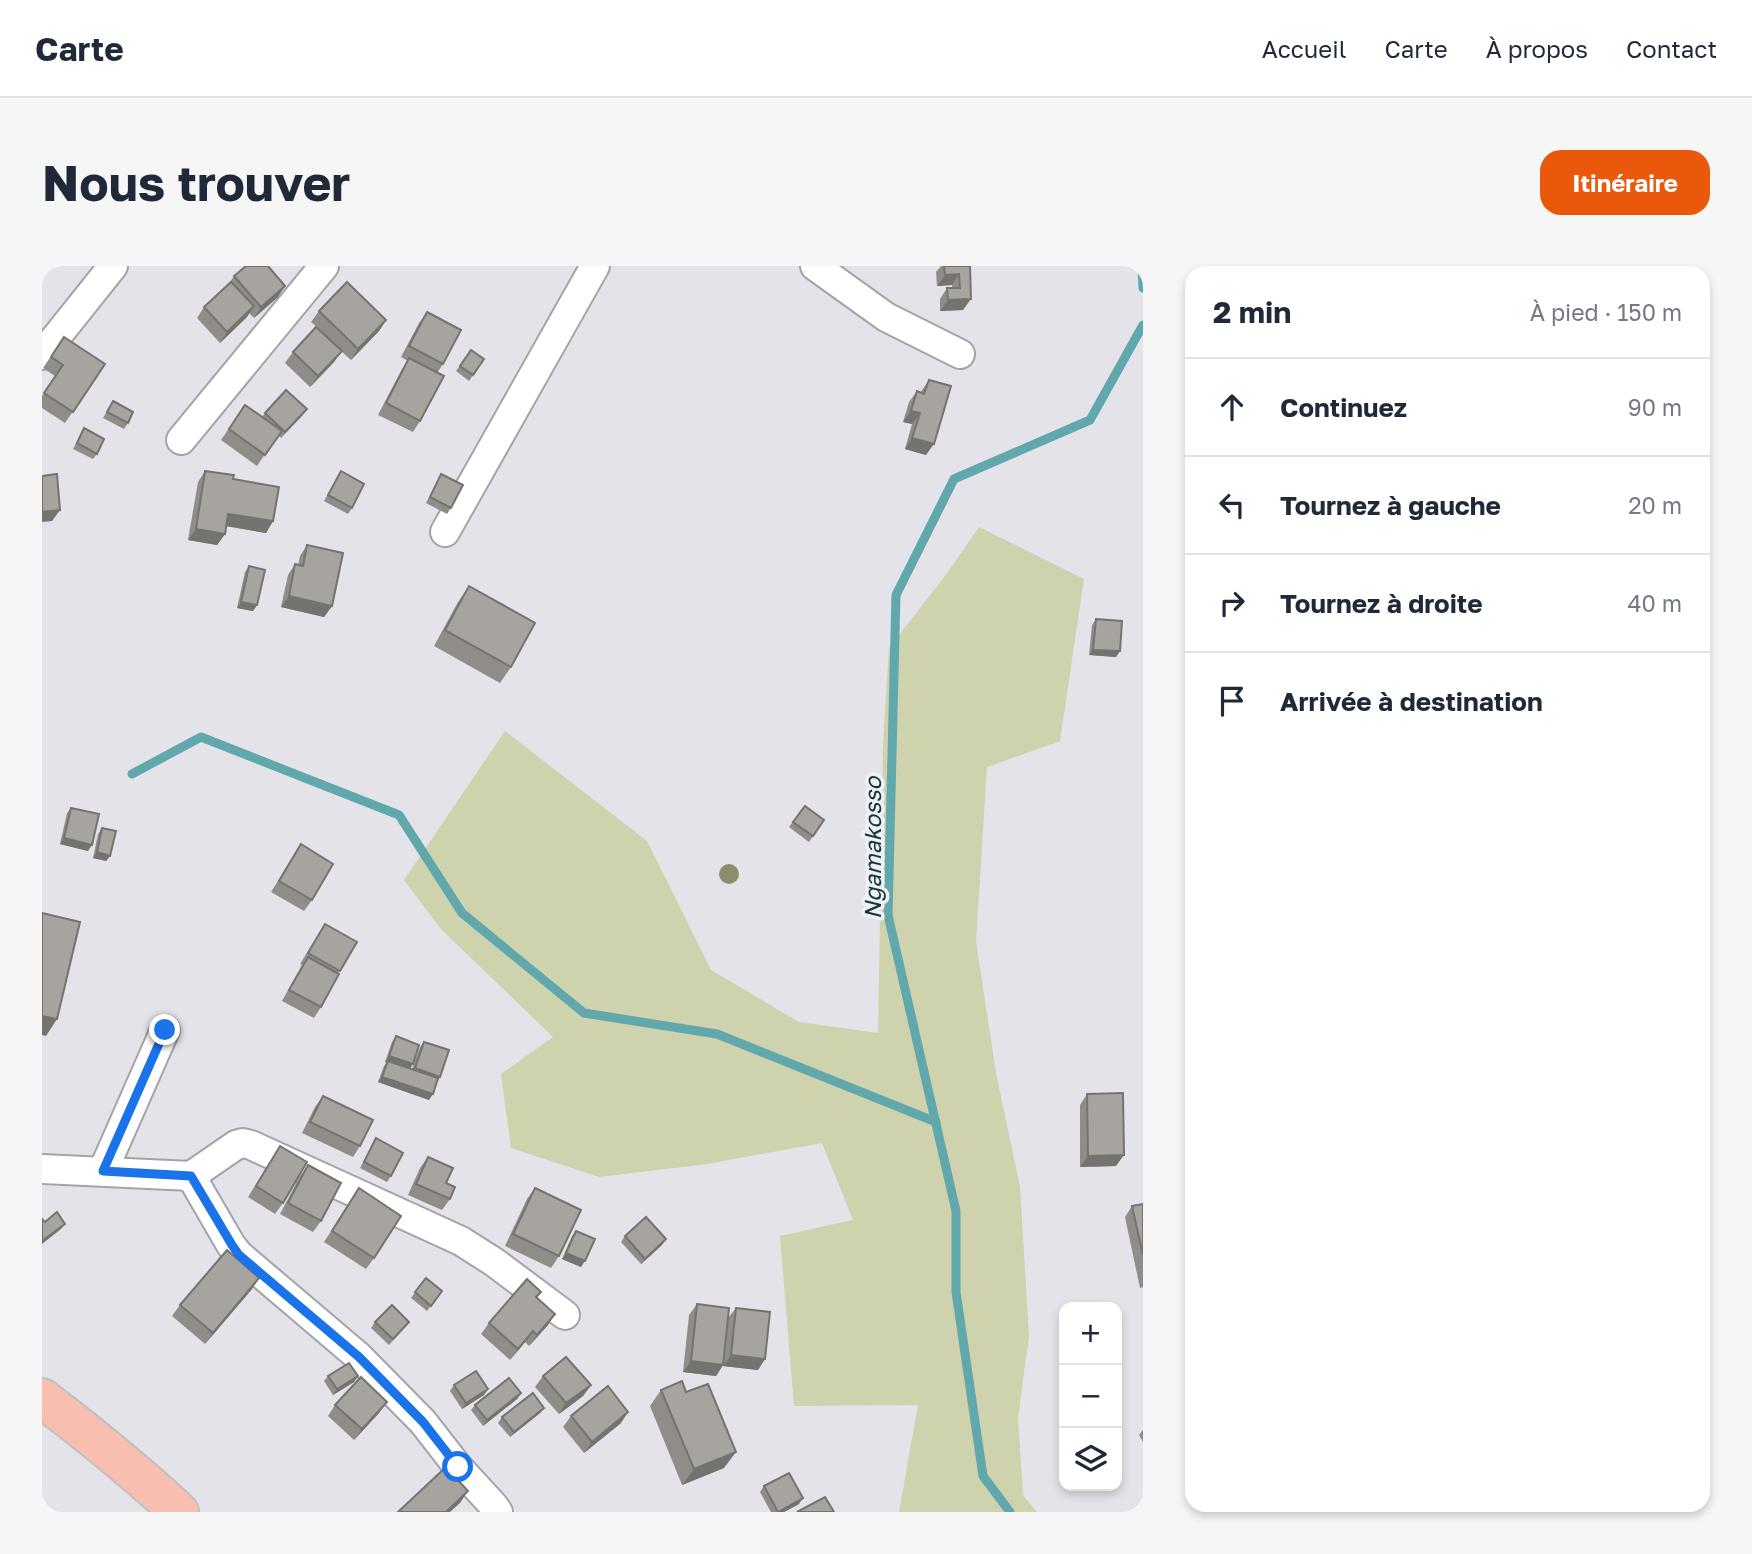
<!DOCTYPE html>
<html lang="fr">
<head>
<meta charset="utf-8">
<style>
  body { margin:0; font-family:"Golos Text",sans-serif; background:#f6f6f7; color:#1f2937 }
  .controls { position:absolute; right:21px; bottom:21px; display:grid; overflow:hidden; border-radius:14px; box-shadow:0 4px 10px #0003 }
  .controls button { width:63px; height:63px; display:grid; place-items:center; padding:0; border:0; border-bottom:2px solid #e0e1e3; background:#fff; color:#1f2937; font:35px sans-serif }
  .stop { position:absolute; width:21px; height:21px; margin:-16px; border:5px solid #1a73e8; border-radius:50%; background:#fff }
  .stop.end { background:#1a73e8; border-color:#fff; box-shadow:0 2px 7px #0008 }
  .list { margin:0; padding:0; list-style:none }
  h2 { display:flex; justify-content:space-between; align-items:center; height:91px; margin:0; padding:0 28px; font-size:30px }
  h2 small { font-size:23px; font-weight:400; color:#747a83 }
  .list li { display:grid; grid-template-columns:46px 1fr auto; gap:21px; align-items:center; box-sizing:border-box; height:98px; padding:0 28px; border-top:2px solid #e0e1e3 }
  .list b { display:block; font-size:26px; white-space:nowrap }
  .list em { font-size:23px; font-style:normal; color:#747a83 }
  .icon { flex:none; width:38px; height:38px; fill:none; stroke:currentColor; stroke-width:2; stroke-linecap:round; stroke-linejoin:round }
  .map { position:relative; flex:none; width:1101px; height:1246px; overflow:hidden; border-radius:21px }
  header { display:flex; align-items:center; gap:42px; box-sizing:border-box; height:98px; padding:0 35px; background:#fff; border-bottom:2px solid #e0e1e3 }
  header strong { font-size:33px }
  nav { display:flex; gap:38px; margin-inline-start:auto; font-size:24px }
  .intro { display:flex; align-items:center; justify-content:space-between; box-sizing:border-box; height:168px; padding:0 42px }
  h1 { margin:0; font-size:49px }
  .button { padding:18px 32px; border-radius:21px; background:#ea580c; color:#fff; font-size:24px; font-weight:700 }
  main { display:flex; gap:42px; padding:0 42px }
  aside { flex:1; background:#fff; border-radius:21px; box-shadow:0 4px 10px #0003 }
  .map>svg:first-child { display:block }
  .green { fill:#ced2ad }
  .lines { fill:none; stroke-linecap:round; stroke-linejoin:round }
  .stream { stroke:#61a8ac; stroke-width:9 }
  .street-casing { stroke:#a3a4a9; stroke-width:32 }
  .primary-casing { stroke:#c0c0c0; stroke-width:42 }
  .street { stroke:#fff; stroke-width:28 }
  .primary { stroke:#f8bfb0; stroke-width:38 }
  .tree { fill:#8b8d6b }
  .wall { fill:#908d89 }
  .shaded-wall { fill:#75736f }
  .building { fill:#a7a49f; stroke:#75736f; stroke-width:2 }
  .route { stroke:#1a73e8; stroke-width:9 }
  .labels { text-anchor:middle; stroke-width:7; stroke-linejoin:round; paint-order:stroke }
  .water-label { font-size:23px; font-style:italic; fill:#14383a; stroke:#f0f0f7 }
</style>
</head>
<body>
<header>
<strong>Carte</strong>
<nav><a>Accueil</a><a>Carte</a><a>À propos</a><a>Contact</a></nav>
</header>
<div class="intro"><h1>Nous trouver</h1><a class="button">Itinéraire</a></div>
<main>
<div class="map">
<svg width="1101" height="1246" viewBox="0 0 1101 1246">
  <rect width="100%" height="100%" fill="#e3e3e9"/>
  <polygon class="green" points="937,261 1042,313 1018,475 945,501 934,676 954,807 978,921 987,1070 976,1152 981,1229 995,1246 857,1246 876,1139 752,1140 738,970 811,954 780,877 665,898 557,911 469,882 459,808 511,771 399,663 362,614 463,465 605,575 669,704 757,756 836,767 841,477 847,382 906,306"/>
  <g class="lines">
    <g class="stream">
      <polyline points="1100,0 1101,22"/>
      <polyline points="90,508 159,471 357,549 420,647 542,747 675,768 894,856"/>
      <polyline points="968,1246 941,1210 914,1026 914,945 846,649 854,329 912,213 1048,154 1101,59"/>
    </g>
    <defs>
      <g id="street">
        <polyline points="773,0 844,51 918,88"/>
        <polyline points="0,89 71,0"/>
        <polyline points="139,174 282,0"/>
        <polyline points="403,266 553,0"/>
        <polyline points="0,903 149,910 194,879 201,877 209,879 419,975 452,996 523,1049"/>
        <polyline points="61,905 123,764"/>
        <polyline points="149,910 189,979 197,989 317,1091 381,1156 416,1201 451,1239 456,1246"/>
      </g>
      <path id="primary" d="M0 1132C47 1168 93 1205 137 1246"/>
    </defs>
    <use href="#street" class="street-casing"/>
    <use href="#primary" class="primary-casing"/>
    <use href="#street" class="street"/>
    <use href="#primary" class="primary"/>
  </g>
  <circle class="tree" cx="687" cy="608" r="10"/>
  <g class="wall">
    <polygon points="899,0 928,0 921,44 898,45 898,33 905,22 910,22 910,19 895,20 894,6"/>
    <polygon points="192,10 236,31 212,52 207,47 205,51 178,77 155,52 162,41 186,19"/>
    <polygon points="277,45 344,54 337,65 309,94 299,85 292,96 268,121 243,97 251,86 280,66 269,56"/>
    <polygon points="385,46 401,98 395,107 378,155 371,166 336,149 360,103 366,95 359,91 377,57"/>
    <polygon points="22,71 63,98 23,157 0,142 0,130 13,110 1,102"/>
    <polygon points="429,84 442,93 427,115 414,105"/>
    <polygon points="887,114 884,189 863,183 870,158 861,156 867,136 875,125 878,127"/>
    <polygon points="71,135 86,157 82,163 61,152"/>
    <polygon points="203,139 220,151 223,147 261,149 239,172 236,169 215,200 179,174"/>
    <polygon points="42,162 55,188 51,193 31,183"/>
    <polygon points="163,205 191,213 231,255 224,267 184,260 183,268 175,279 146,274 156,216"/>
    <polygon points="299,205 310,242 306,248 282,235"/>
    <polygon points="399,208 409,242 405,248 384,237"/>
    <polygon points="265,279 290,340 282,351 239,341 246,309 253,298 256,299 258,290"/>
    <polygon points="207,300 215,339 211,345 195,342 203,306"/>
    <polygon points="427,320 469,401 458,417 392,380 416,336"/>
    <polygon points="1054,353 1078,385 1074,391 1047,389 1050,359"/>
    <polygon points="763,540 782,554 767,576 747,561"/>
    <polygon points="29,542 46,585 18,578 25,547"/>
    <polygon points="60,562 68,590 64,595 51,592 56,568"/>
    <polygon points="259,578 270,634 262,645 229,626"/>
    <polygon points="283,658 315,676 296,707 279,741 272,752 240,735 260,699 258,698"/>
    <polygon points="354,770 371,798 368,802 370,803 378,781 382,776 398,811 387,834 336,816 342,800 345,796 343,796 350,776"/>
    <polygon points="1045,828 1074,900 1038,901 1038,839"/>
    <polygon points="281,830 318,880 311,891 260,867 273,841"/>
    <polygon points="334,872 349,910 345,916 318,902"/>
    <polygon points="238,880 241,937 233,948 206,931"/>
    <polygon points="386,891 404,917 408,933 400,944 366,929 378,902"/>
    <polygon points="266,899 279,955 271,966 238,948 258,910"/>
    <polygon points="317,922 332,992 324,1003 282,976"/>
    <polygon points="493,922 517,990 509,1002 463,980 485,933"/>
    <polygon points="1101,938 1101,1021 1098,1022 1083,951 1090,940"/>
    <polygon points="534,965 539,1001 520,993 530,970"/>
    <polygon points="583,970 620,979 599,998 579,976"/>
    <polygon points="384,1012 400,1025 385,1045 369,1032"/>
    <polygon points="210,1023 163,1078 130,1050 138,1039"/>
    <polygon points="499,1026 495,1032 506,1059 487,1080 483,1076 468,1094 439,1068 447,1057"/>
    <polygon points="655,1038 686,1052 694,1042 723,1093 716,1104 681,1100 681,1099 674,1110 641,1106 647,1049"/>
    <polygon points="333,1056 363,1061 347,1079 329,1062"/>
    <polygon points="286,1110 316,1110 312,1116 291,1129 282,1115"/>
    <polygon points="501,1110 549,1119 541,1130 517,1148 493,1121"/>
    <polygon points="412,1119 446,1123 442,1129 420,1143 408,1125"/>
    <polygon points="619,1124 644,1126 682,1202 640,1219 608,1140"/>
    <polygon points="479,1127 475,1133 441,1160 429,1144 433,1139"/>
    <polygon points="293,1139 337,1147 312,1174 286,1150"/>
    <polygon points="502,1142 498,1147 468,1171 456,1157 460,1151"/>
    <polygon points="529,1150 579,1157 542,1187 521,1161"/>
    <polygon points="1101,1164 1101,1176 1097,1169"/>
    <polygon points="722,1220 757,1238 742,1246 729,1246 718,1226"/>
  </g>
  <g class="shaded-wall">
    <polygon points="917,8 910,19 895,20 903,9"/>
    <polygon points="243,20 236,31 212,52 219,41"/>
    <polygon points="929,33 921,44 898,45 906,34"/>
    <polygon points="212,40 205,51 178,77 185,66"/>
    <polygon points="344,54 337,65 309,94 316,83"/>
    <polygon points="300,85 292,96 268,121 276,110"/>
    <polygon points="869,145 878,147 870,158 861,156"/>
    <polygon points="870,172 892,178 884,189 863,183"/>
    <polygon points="18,244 10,255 0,256 0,246"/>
    <polygon points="186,248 231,255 224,267 178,259"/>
    <polygon points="154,263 183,268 175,279 146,274"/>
    <polygon points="247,330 290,340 282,351 239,341"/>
    <polygon points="199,336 215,339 211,345 195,342"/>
    <polygon points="1051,384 1078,385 1074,391 1047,389"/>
    <polygon points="22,572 50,579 46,585 18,578"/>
    <polygon points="55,586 68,590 64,595 51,592"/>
    <polygon points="0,750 15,753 4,770 0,769"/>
    <polygon points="347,790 371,798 367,804 343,796"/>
    <polygon points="373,802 398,811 394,816 369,807"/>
    <polygon points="340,811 391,828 387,834 336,816"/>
    <polygon points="1082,889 1074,900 1038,901 1046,890"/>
    <polygon points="23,958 19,963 0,978 0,975"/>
    <polygon points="624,973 620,979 599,998 603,993"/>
    <polygon points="524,987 543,995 539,1001 520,993"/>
    <polygon points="217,1012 210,1023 163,1078 171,1067"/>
    <polygon points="513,1048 506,1059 487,1080 495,1069"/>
    <polygon points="491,1065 483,1076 468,1094 476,1083"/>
    <polygon points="689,1089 723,1093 716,1104 681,1100"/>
    <polygon points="649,1095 681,1099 674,1110 641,1106"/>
    <polygon points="316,1110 312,1116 291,1129 295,1123"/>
    <polygon points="549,1119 541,1130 517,1148 524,1137"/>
    <polygon points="446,1123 442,1129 420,1143 424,1137"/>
    <polygon points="479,1127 475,1133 441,1160 445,1154"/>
    <polygon points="345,1136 337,1147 312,1174 320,1163"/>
    <polygon points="502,1142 498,1147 468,1171 472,1166"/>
    <polygon points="586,1146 579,1157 542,1187 550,1176"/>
    <polygon points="694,1186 682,1202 640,1219 652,1203"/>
    <polygon points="426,1225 418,1237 408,1246 404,1246"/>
    <polygon points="761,1232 757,1238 742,1246 736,1246"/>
  </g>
  <g class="building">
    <polygon points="204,0 226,0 243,20 219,41 192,10"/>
    <polygon points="902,0 928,0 929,33 906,34 905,22 918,22 917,8 903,9"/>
    <polygon points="189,16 212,40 185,66 162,41"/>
    <polygon points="305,16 344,54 316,83 277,45"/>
    <polygon points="385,46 419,64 401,98 367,80"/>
    <polygon points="274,61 300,85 276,110 251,86"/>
    <polygon points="22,71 63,98 31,146 2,127 21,99 9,91"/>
    <polygon points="429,84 442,93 431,109 418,100"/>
    <polygon points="367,92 402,110 378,155 344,137"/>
    <polygon points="887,114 909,120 892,178 870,172 878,147 869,145 875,125 882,128"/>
    <polygon points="244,124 265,143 243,166 223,147"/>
    <polygon points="71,135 91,146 86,157 65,146"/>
    <polygon points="203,139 240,165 223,189 187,163"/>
    <polygon points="42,162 62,173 55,188 35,177"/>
    <polygon points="163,205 192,209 191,213 237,221 231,255 186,248 183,268 154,263"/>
    <polygon points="299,205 322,218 310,242 286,229"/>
    <polygon points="15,208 18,244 0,246 0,210"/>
    <polygon points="399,208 421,219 409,242 388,231"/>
    <polygon points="265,279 301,287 290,340 247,330 253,298 261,300"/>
    <polygon points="207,300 223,304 215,339 199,336"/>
    <polygon points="427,320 493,357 469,401 403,364"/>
    <polygon points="1054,353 1080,355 1078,385 1051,384"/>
    <polygon points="763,540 782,554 771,570 751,556"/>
    <polygon points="29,542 57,548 50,579 22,572"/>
    <polygon points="60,562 74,565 68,590 55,586"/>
    <polygon points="259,578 291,598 270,634 237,615"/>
    <polygon points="0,647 38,656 15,753 0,750"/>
    <polygon points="283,658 315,676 298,705 266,687"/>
    <polygon points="266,691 297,708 279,741 247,724"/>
    <polygon points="354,770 377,779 371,798 347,790"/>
    <polygon points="382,776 407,784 398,811 373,802"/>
    <polygon points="346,795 396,812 391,828 340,811"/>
    <polygon points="1081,827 1082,889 1046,890 1045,828"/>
    <polygon points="281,830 331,854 318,880 268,856"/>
    <polygon points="334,872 361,887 349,910 322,896"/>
    <polygon points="238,880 265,896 241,937 214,920"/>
    <polygon points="386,891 411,902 404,917 413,921 408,933 374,918"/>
    <polygon points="266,899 299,917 279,955 246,937"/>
    <polygon points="317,922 359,950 332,992 290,965"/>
    <polygon points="493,922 539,944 517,990 471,968"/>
    <polygon points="1101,938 1101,989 1090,940"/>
    <polygon points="15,946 23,958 0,975 0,953 3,956"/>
    <polygon points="604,951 624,973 603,993 583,970"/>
    <polygon points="534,965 553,973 543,995 524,987"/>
    <polygon points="185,984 217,1012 171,1067 138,1039"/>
    <polygon points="384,1012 400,1025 389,1040 373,1026"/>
    <polygon points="485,1013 499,1026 494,1031 513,1048 495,1069 491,1065 476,1083 447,1057"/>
    <polygon points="655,1038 687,1042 681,1099 649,1095"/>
    <polygon points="350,1039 367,1056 351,1073 333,1056"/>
    <polygon points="694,1042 728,1046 723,1093 689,1089"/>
    <polygon points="524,1091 549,1119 524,1137 501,1110"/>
    <polygon points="307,1097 316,1110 295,1123 286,1110"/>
    <polygon points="434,1105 446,1123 424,1137 412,1119"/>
    <polygon points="319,1111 345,1136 320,1163 293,1139"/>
    <polygon points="467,1112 479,1127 445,1154 433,1139"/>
    <polygon points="640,1115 644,1126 666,1118 694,1186 652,1203 619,1124"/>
    <polygon points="566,1120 586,1146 550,1176 529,1150"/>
    <polygon points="491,1127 502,1142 472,1166 460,1151"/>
    <polygon points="404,1201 426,1225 404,1246 356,1246"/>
    <polygon points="747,1207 761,1232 736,1246 722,1220"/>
    <polygon points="783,1231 792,1246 755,1246"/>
  </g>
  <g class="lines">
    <polyline class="route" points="123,764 61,905 149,910 190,979 197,989 317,1091 381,1156 416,1201"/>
  </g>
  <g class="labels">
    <g class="water-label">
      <text transform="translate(831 582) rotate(-90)" y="8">Ngamakosso</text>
    </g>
  </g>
</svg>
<div class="controls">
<button>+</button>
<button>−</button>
<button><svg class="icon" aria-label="layers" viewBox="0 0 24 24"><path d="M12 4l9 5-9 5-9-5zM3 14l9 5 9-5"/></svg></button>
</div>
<div class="stop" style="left:416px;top:1201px"></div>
<div class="stop end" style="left:123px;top:764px"></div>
</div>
<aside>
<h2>2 min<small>À pied · 150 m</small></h2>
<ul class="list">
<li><svg class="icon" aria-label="ahead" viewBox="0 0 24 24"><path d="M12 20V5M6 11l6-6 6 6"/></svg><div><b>Continuez</b></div><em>90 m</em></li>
<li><svg class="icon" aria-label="left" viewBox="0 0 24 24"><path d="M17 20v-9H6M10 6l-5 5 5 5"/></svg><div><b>Tournez à gauche</b></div><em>20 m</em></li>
<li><svg class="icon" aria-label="right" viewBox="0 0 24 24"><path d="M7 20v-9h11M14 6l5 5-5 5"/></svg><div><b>Tournez à droite</b></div><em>40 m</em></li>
<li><svg class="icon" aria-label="arrive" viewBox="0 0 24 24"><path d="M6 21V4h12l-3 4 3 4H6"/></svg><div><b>Arrivée à destination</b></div></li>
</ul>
</aside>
</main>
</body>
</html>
